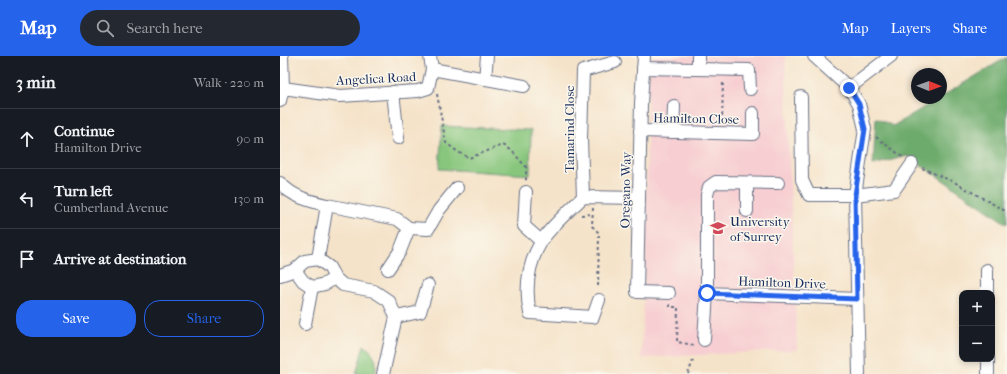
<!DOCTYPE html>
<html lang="en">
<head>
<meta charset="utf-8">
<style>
  body { margin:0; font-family:"IM FELL French Canon",serif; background:#242831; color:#f1f3f6 }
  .controls { position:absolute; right:12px; bottom:12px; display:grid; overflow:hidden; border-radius:8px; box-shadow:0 2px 6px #0003 }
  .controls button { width:36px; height:36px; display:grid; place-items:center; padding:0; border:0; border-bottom:1px solid #363941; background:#171b24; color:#f1f3f6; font:20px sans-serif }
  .compass { position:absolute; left:631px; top:12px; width:36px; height:36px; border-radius:50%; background:#171b24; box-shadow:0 2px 6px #0003; rotate:91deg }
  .stop { position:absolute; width:12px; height:12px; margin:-9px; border:3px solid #2563eb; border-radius:50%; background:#fff }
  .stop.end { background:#2563eb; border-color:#fff; box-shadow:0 1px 4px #0008 }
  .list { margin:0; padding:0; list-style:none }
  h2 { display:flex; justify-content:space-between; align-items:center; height:52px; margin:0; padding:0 16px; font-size:17px }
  h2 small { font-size:13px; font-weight:400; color:#9ea1a6 }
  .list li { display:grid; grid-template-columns:26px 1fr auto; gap:12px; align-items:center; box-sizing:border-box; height:60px; padding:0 16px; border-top:1px solid #363941 }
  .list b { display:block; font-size:15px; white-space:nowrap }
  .list p { margin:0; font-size:13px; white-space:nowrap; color:#9ea1a6 }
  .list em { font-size:13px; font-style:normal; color:#9ea1a6 }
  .actions { display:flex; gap:8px; padding:12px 16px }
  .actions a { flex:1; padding:9px 0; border:1px solid #2563eb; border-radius:16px; text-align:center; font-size:14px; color:#2563eb }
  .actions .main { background:#2563eb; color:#fff }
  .icon { flex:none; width:22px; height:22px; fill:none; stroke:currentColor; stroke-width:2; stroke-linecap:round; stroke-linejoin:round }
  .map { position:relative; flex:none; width:727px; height:318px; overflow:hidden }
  header { display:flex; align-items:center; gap:24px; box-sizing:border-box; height:56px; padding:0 20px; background:#2563eb; color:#fff }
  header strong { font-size:19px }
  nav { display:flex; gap:22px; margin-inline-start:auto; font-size:14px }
  .search { width:280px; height:36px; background:#242831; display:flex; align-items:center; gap:10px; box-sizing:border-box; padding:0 14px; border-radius:22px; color:#9ea1a6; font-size:15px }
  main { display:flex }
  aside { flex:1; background:#171b24 }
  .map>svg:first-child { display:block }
  .built { fill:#f7cfd2 }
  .green { fill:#87c67c; stroke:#517a6d }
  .forest { fill:#6dab6c; stroke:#446d65 }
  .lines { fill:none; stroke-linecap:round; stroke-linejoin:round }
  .minor-casing { stroke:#676e83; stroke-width:14 }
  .path { stroke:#676e83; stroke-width:2; stroke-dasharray:3 3; stroke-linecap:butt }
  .minor { stroke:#fff; stroke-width:12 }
  .route { stroke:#2563eb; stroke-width:5 }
  .labels { text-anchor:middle; stroke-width:3; stroke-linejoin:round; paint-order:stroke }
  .street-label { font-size:13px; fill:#1b2f5e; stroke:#fbf7ec }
  .poi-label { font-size:13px; fill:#1b2f5e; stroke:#fbf7ec; text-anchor:start }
</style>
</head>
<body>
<header>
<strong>Map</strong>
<div class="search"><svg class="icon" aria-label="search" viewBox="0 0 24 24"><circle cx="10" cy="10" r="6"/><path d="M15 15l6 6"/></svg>Search here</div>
<nav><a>Map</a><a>Layers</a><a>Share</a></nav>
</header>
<main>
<aside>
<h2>3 min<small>Walk · 220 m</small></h2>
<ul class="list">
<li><svg class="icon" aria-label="ahead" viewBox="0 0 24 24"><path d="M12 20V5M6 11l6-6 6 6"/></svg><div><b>Continue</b><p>Hamilton Drive</p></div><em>90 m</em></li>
<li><svg class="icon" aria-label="left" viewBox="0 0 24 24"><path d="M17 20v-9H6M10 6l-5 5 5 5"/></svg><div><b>Turn left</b><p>Cumberland Avenue</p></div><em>130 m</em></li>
<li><svg class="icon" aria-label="arrive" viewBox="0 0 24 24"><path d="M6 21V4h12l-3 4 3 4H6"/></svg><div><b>Arrive at destination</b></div></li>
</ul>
<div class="actions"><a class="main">Save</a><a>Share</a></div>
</aside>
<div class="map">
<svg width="727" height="318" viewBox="0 0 727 318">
  <rect width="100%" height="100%" fill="#fbf7ec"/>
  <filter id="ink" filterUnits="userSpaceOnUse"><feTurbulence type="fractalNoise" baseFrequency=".025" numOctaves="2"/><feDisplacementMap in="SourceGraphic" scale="8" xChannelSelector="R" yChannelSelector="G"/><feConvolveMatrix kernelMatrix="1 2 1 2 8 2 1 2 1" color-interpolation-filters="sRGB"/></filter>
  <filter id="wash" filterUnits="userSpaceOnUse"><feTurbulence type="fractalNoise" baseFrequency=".012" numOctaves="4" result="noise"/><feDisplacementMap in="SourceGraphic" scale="16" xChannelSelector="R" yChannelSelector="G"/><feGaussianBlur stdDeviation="0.9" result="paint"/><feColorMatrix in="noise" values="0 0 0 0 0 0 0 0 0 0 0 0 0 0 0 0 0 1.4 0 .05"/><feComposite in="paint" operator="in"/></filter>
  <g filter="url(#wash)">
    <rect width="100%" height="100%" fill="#f5e3c9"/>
    <polygon class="built" points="373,0 505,0 517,294 361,302 365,216 368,26"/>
    <g class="green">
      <polygon points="162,70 251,74 250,119 159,113"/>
      <path d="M84 289C95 298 98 304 95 318H76Z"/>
    </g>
    <polygon class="forest" points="727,1 727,168 628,100 593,109 596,62 613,70"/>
  </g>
  <g filter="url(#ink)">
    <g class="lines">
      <defs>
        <g id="minor">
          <polyline points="2,0 3,32"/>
          <polyline points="364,0 361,47 357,236 389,237"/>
          <polyline points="534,0 569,32 579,48 585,73 575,139 579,318"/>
          <polyline points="363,12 469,14 470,33"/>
          <polyline points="152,13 244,30"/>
          <polyline points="418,13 418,0"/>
          <polyline points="205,23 207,0"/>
          <polyline points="569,32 611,0"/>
          <polyline points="113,36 118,82"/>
          <polyline points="521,41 522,124 529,139 575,139 614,134 632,108"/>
          <polyline points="0,45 3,32 60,40 138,35 148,32 152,13 150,0"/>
          <polyline points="360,75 473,78 473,57"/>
          <polyline points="393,76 394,50"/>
          <path d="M0 127C13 141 29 145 47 149"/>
          <polyline points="498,127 436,126 429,131 427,139 427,237 577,243"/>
          <polyline points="246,136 244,170 261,185"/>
          <polyline points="303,141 301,83 303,15 335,6"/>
          <polyline points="467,155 467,127"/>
          <polyline points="129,172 148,173 159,154 177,132"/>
          <polyline points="38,203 47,149 117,163 129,172 120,195 108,213"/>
          <polyline points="38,203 49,211 55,222 63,229 94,235 109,245 116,261 103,318"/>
          <polyline points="15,214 23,225 32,231"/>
          <polyline points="707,214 707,237"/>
          <polyline points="0,219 15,214 25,205 38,203"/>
          <path d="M319 244 313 261 250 257C245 233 248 208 261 186 268 173 292 152 303 141L359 142"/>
          <polyline points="116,261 140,256 148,229"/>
          <polyline points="25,268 32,231 45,228 55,222"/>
          <polyline points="424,284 427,237"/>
          <polyline points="708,303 708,318"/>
        </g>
      </defs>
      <use href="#minor" class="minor-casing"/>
      <g class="path">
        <polyline points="157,38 166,87 178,96 189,102 223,89 231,94 246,111 246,126"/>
        <polyline points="442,66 443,25"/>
        <polyline points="596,81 624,102"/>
        <polyline points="642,112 676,127 727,156"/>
        <polyline points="313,152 312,170 319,177 318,233"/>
        <polyline points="301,159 312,158"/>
        <polyline points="390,248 390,251 398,251 397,286 414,289"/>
        <polyline points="408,318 414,302"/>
      </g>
      <use href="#minor" class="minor"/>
    </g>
  </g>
  <g class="lines" filter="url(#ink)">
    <polyline class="route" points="427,237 577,243 575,139 585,73 579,48 569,32"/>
  </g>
  <defs>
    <symbol id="university-bare" viewBox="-9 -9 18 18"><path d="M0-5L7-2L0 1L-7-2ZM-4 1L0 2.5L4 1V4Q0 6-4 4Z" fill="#d1495b" stroke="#fbf7ec" stroke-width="2.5" paint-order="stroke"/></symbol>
  </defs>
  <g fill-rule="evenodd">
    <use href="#university-bare" x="427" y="161" width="22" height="22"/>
  </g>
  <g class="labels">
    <g class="street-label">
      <text transform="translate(96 22) rotate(-3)" y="5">Angelica Road</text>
      <text transform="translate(416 62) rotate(1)" y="5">Hamilton Close</text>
      <text transform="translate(289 73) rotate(-90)" y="5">Tamarind Close</text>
      <text transform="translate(345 134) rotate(-89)" y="5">Oregano Way</text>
      <text transform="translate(502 226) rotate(2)" y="5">Hamilton Drive</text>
    </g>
    <g class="poi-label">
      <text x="450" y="170">University<tspan x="450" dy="15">of Surrey</tspan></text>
    </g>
  </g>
</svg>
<div class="controls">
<button>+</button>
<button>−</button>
</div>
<svg class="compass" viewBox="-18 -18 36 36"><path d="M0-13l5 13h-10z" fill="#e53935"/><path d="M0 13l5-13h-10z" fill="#9ea1a6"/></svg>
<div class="stop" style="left:427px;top:237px"></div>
<div class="stop end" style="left:569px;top:32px"></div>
</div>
</main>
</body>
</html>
